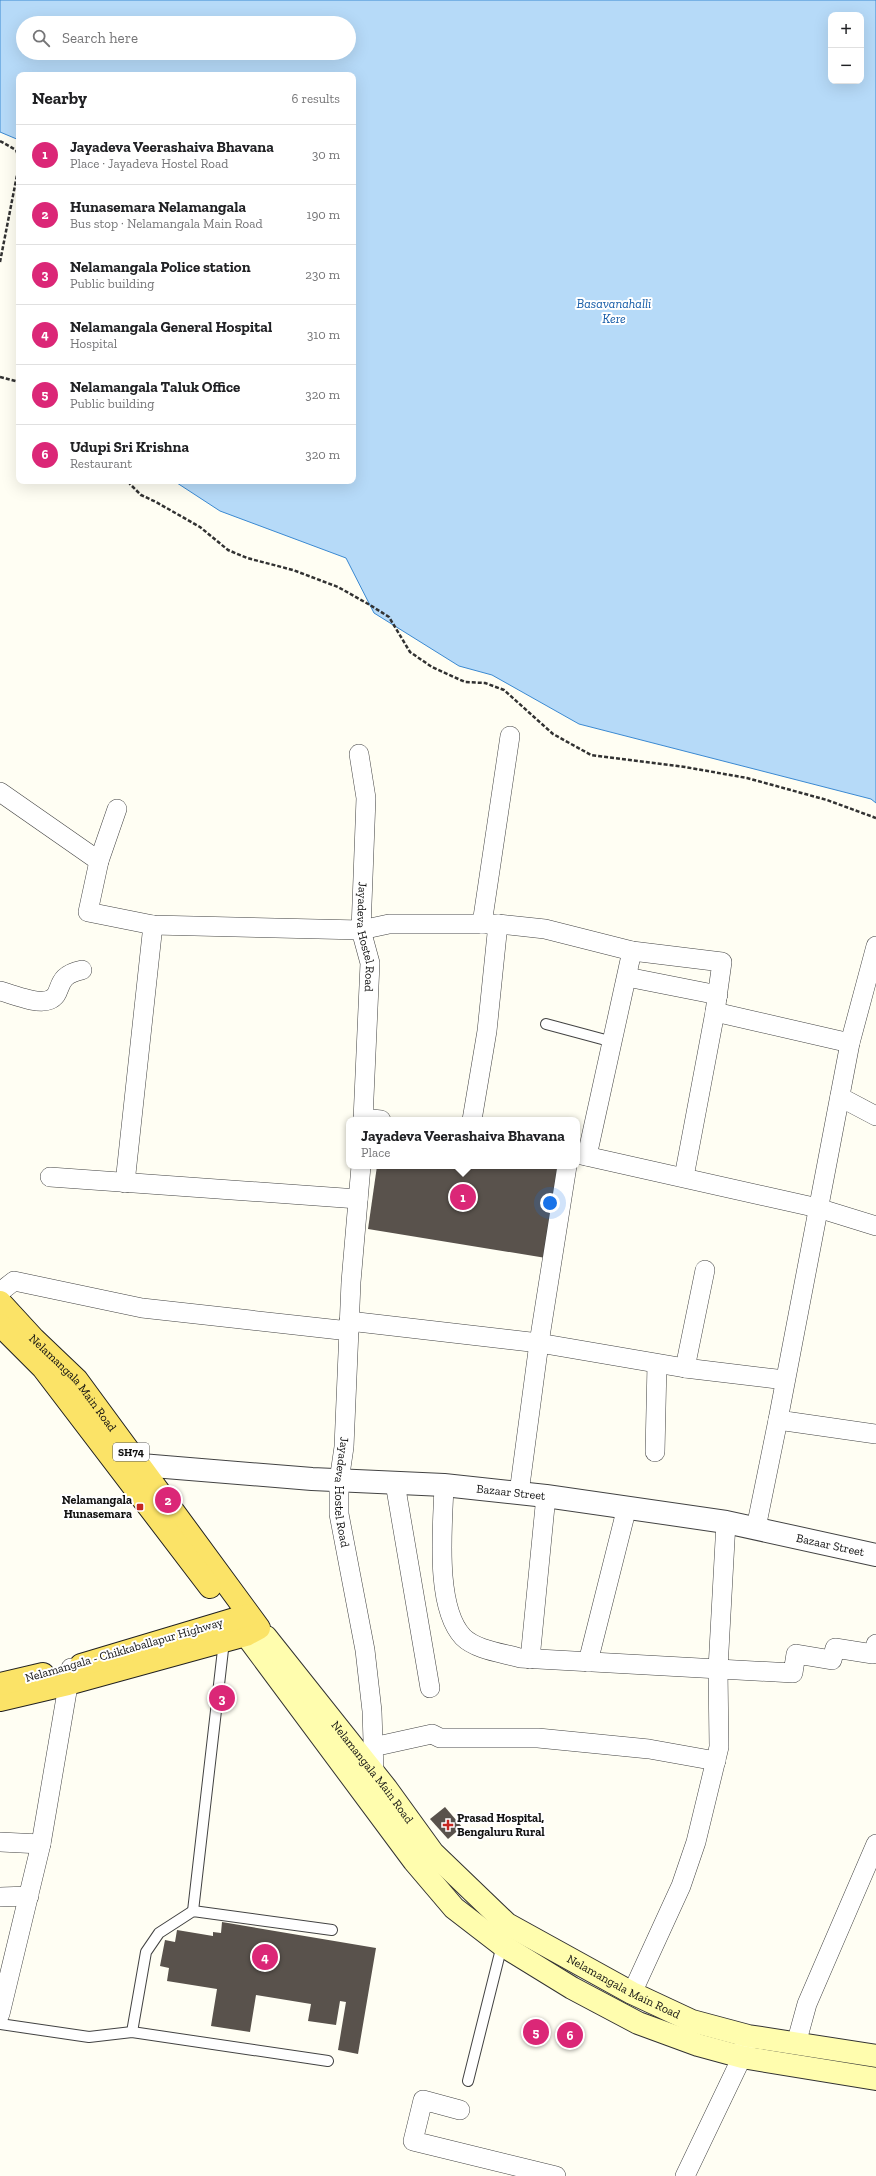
<!DOCTYPE html>
<html lang="en">
<head>
<meta charset="utf-8">
<style>
  body { margin:0; font-family:"Zilla Slab",serif; background:#f6f6f6; color:#202124 }
  .controls { position:absolute; right:12px; top:12px; display:grid; overflow:hidden; border-radius:8px; box-shadow:0 4px 16px #0002 }
  .controls button { width:36px; height:36px; display:grid; place-items:center; padding:0; border:0; border-bottom:1px solid #e0e0e0; background:#fff; color:#202124; font:20px sans-serif }
  .you { position:absolute; left:550px; top:1203px; width:14px; height:14px; margin:-10px; border:3px solid #fff; border-radius:50%; background:#1a73e8; box-shadow:0 0 0 6px #1a73e833 }
  .badge { display:grid; place-items:center; width:26px; height:26px; border-radius:50%; background:#db2777; color:#fff; font-size:13px; font-weight:700 }
  .pin { position:absolute; translate:-50% -50%; border:2px solid #fff; box-shadow:0 1px 4px #0006 }
  .popup { position:absolute; left:346px; top:1117px; width:234px; height:52px; box-sizing:border-box; display:grid; place-content:center; border-radius:8px; background:#fff; filter:drop-shadow(0 1px 3px #0005); font-size:13px; white-space:nowrap; color:#757577 }
  .popup b { font-size:15px; color:#202124 }
  .popup::after { content:''; position:absolute; left:50%; top:100%; margin-left:-8px; border:8px solid transparent; border-top-color:#fff }
  .list { margin:0; padding:0; list-style:none }
  h2 { display:flex; justify-content:space-between; align-items:center; height:52px; margin:0; padding:0 16px; font-size:17px }
  h2 small { font-size:13px; font-weight:400; color:#757577 }
  .list li { display:grid; grid-template-columns:26px 1fr auto; gap:12px; align-items:center; box-sizing:border-box; height:60px; padding:0 16px; border-top:1px solid #e0e0e0 }
  .list b { display:block; font-size:15px; white-space:nowrap }
  .list p { margin:0; font-size:13px; white-space:nowrap; color:#757577 }
  .list em { font-size:13px; font-style:normal; color:#757577 }
  .icon { flex:none; width:22px; height:22px; fill:none; stroke:currentColor; stroke-width:2; stroke-linecap:round; stroke-linejoin:round }
  .map { position:relative; flex:none; width:876px; height:2176px; overflow:hidden }
  .search { position:absolute; background:#fff; box-shadow:0 4px 16px #0002; left:16px; top:16px; width:340px; height:44px; display:flex; align-items:center; gap:10px; box-sizing:border-box; padding:0 14px; border-radius:22px; color:#757577; font-size:15px }
  .panel { position:absolute; background:#fff; box-shadow:0 4px 16px #0002; left:16px; top:72px; width:340px; height:412px; border-radius:8px }
  .map>svg:first-child { display:block }
  .water { fill:#b6daf8; stroke:#3b89d1; fill-rule:evenodd }
  .building { fill:#59524c }
  .lines { fill:none; stroke-linecap:round; stroke-linejoin:round }
  .service-casing { stroke:#434343; stroke-width:12 }
  .minor-casing { stroke:#434343; stroke-width:20 }
  .tertiary-casing { stroke:#434343; stroke-width:24 }
  .secondary-casing { stroke:#323232; stroke-width:24 }
  .primary-casing { stroke:#212121; stroke-width:24 }
  .path { stroke:#323232; stroke-width:2.5; stroke-dasharray:4 2; stroke-linecap:butt }
  .service { stroke:#fff; stroke-width:10 }
  .minor { stroke:#fff; stroke-width:19 }
  .tertiary { stroke:#fff; stroke-width:22 }
  .secondary { stroke:#fffdae; stroke-width:22 }
  .primary { stroke:#fbe367; stroke-width:22 }
  .poi-dot { fill:#c52823; stroke:#fff; stroke-width:1.5 }
  .labels { text-anchor:middle; stroke-width:4; stroke-linejoin:round; paint-order:stroke }
  .shield { fill:#fff; stroke:#585858; stroke-width:1 }
  .shield-label { font-size:11px; font-weight:bold; fill:#101010 }
  .street-label { font-size:12px; fill:#101010; stroke:#fff }
  .poi-label { font-size:12px; font-weight:bold; fill:#101010; stroke:#fff; text-anchor:end }
  .water-label { font-size:13px; font-style:italic; fill:#145ba7; stroke:#fff }
</style>
</head>
<body>
<div class="map">
<svg width="876" height="2176" viewBox="0 0 876 2176">
  <rect width="100%" height="100%" fill="#fffef3"/>
  <path class="water" d="M0 0H876V803L871 799 579 724 492 675 459 666 374 613 346 558 220 511 174 481H353V75H19V140L0 132ZM831 15H861V81H831ZM23 23H349V53H23Z"/>
  <g class="building">
    <polygon points="377,1166 558,1166 546,1258 368,1229"/>
    <polygon points="445,1807 462,1827 448,1839 430,1819"/>
    <polygon points="222,1922 376,1948 358,2054 338,2050 346,2002 340,2001 336,2025 308,2021 311,2004 256,1995 250,2032 211,2026 217,1989 167,1981 169,1968 160,1966 165,1940 175,1942 177,1930 213,1936 213,1932 221,1933"/>
  </g>
  <g class="lines">
    <defs>
      <g id="service">
        <polyline points="546,1024 613,1042"/>
        <polyline points="193,1911 224,1641"/>
        <polyline points="0,2024 89,2037 132,2032 328,2061"/>
        <polyline points="132,2032 146,1952 159,1933 193,1911 332,1930"/>
        <polyline points="468,2081 502,1945"/>
      </g>
      <g id="minor">
        <path id="s1" d="M359 754 366 798 361 930 370 963 363 1120"/>
        <polyline points="0,792 99,861"/>
        <polyline points="117,809 99,861 88,912 153,925 361,930 389,924 498,924 545,929 632,951 722,962 715,1012 684,1177"/>
        <polyline points="482,924 510,736"/>
        <polyline points="876,946 850,1043 778,1420 876,1434"/>
        <polyline points="627,977 718,995"/>
        <path d="M0 991C12 994 38 1005 49 1000 65 994 52 976 82 970"/>
        <polyline points="715,1012 850,1043"/>
        <polyline points="840,1097 876,1116"/>
        <polyline points="363,1118 381,1120"/>
        <polyline points="472,1120 487,1031 498,924"/>
        <polyline points="577,1154 818,1208 876,1226"/>
        <polyline points="587,1156 632,951"/>
        <path id="s2" d="M361 1166 351 1282 344 1447 339 1481V1514L365 1650 372 1711 374 1772 379 1779"/>
        <polyline points="50,1177 358,1199"/>
        <polyline points="125,1183 153,925"/>
        <polyline points="0,1292 14,1281 142,1308 349,1331"/>
        <polyline points="349,1321 539,1343 685,1368 785,1380"/>
        <polyline points="685,1368 705,1270"/>
        <polyline points="655,1452 657,1364"/>
        <polyline points="395,1483 430,1688"/>
        <path d="M444 1485C443 1524 434 1606 463 1637 476 1650 503 1653 520 1658L793 1673 796 1654 832 1660 835 1648 873 1654 876 1644"/>
        <polyline points="519,1493 539,1343 567,1166"/>
        <polyline points="756,1528 778,1420"/>
        <polyline points="530,1659 546,1496"/>
        <polyline points="588,1662 627,1507"/>
        <polyline points="373,1747 432,1734 440,1738 538,1738 649,1749 716,1761"/>
        <polyline points="0,1842 41,1844"/>
        <polyline points="0,1897 29,1896"/>
        <polyline points="632,1993 681,1886 696,1842 719,1747 718,1669 726,1522"/>
        <polyline points="0,2014 41,1844 71,1668"/>
        <polyline points="796,2044 807,2004 876,1844"/>
        <polyline points="460,2110 423,2100 413,2141 556,2176"/>
        <polyline points="685,2176 742,2057 746,2043"/>
      </g>
      <g id="tertiary">
        <path id="s3" d="M141 1465 312 1479 444 1485 546 1496 726 1522 876 1555"/>
      </g>
      <g id="secondary">
        <polyline points="246,1635 414,1861 454,1908 502,1945 572,1988 638,2023 698,2045 742,2057 876,2079"/>
        <path id="s4" d="M266 1637 386 1788 433 1853 507 1924 632 1993 692 2021 748 2036 876 2056"/>
      </g>
      <g id="primary">
        <path id="s5" d="M0 1302 34 1339 77 1380 259 1628 246 1635 68 1684 0 1700"/>
        <polyline points="0,1325 43,1368 210,1587"/>
        <polyline points="81,1665 248,1615"/>
        <polyline points="0,1684 43,1674"/>
      </g>
    </defs>
    <use href="#service" class="service-casing"/>
    <use href="#minor" class="minor-casing"/>
    <use href="#tertiary" class="tertiary-casing"/>
    <use href="#secondary" class="secondary-casing"/>
    <use href="#primary" class="primary-casing"/>
    <g class="path">
      <polyline points="0,141 16,150 19,158"/>
      <polyline points="0,262 19,165"/>
      <polyline points="0,377 19,382"/>
      <polyline points="129,481 130,484 141,495 156,502 200,527 228,550 247,558 293,570 338,587 370,605 389,617 410,652 432,667 465,682 485,683 504,690 553,734 591,755 685,767 747,778 827,800 876,818"/>
    </g>
    <use href="#service" class="service"/>
    <use href="#minor" class="minor"/>
    <use href="#tertiary" class="tertiary"/>
    <use href="#secondary" class="secondary"/>
    <use href="#primary" class="primary"/>
  </g>
  <g class="poi-dot">
    <rect x="136" y="1503" width="8" height="8" rx="2"/>
    <path d="M446 1819h4v4h4v4h-4v4h-4v-4h-4v-4h4z"/>
  </g>
  <g class="labels">
    <rect class="shield" x="113" y="1443" width="36" height="18" rx="3"/>
    <g class="shield-label">
      <text x="131" y="1456">SH74</text>
    </g>
    <g class="street-label">
      <text dy="4" stroke="none"><textPath href="#s1" startOffset="184">Jayadeva Hostel Road</textPath></text>
      <text dy="4" stroke="none"><textPath href="#s5" startOffset="109">Nelamangala Main Road</textPath></text>
      <text dy="4" stroke="none"><textPath href="#s2" startOffset="327">Jayadeva Hostel Road</textPath></text>
      <text dy="4" stroke="none"><textPath href="#s3" startOffset="371">Bazaar Street</textPath></text>
      <text dy="4" stroke="none"><textPath href="#s3" startOffset="695">Bazaar Street</textPath></text>
      <text transform="translate(124 1650) rotate(-16)" y="4">Nelamangala - Chikkaballapur Highway</text>
      <text dy="4" stroke="none"><textPath href="#s4" startOffset="172">Nelamangala Main Road</textPath></text>
      <text dy="4" stroke="none"><textPath href="#s4" startOffset="508">Nelamangala Main Road</textPath></text>
    </g>
    <g class="poi-label">
      <text x="132" y="1504">Nelamangala<tspan x="132" dy="14">Hunasemara</tspan></text>
      <text x="457" y="1822" text-anchor="start">Prasad Hospital,<tspan x="457" dy="14">Bengaluru Rural</tspan></text>
    </g>
    <g class="water-label">
      <text x="614" y="308">Basavanahalli<tspan x="614" dy="15">Kere</tspan></text>
    </g>
  </g>
</svg>
<div class="controls">
<button>+</button>
<button>−</button>
</div>
<div class="you"></div>
<div class="pin badge" style="left:463px;top:1197px">1</div>
<div class="popup"><b>Jayadeva Veerashaiva Bhavana</b>Place</div>
<div class="pin badge" style="left:168px;top:1500px">2</div>
<div class="pin badge" style="left:222px;top:1698px">3</div>
<div class="pin badge" style="left:265px;top:1957px">4</div>
<div class="pin badge" style="left:536px;top:2032px">5</div>
<div class="pin badge" style="left:570px;top:2035px">6</div>
<div class="search"><svg class="icon" aria-label="search" viewBox="0 0 24 24"><circle cx="10" cy="10" r="6"/><path d="M15 15l6 6"/></svg>Search here</div>
<section class="panel">
<h2>Nearby<small>6 results</small></h2>
<ul class="list">
<li><span class="badge">1</span><div><b>Jayadeva Veerashaiva Bhavana</b><p>Place · Jayadeva Hostel Road</p></div><em>30 m</em></li>
<li><span class="badge">2</span><div><b>Hunasemara Nelamangala</b><p>Bus stop · Nelamangala Main Road</p></div><em>190 m</em></li>
<li><span class="badge">3</span><div><b>Nelamangala Police station</b><p>Public building</p></div><em>230 m</em></li>
<li><span class="badge">4</span><div><b>Nelamangala General Hospital</b><p>Hospital</p></div><em>310 m</em></li>
<li><span class="badge">5</span><div><b>Nelamangala Taluk Office</b><p>Public building</p></div><em>320 m</em></li>
<li><span class="badge">6</span><div><b>Udupi Sri Krishna</b><p>Restaurant</p></div><em>320 m</em></li>
</ul>
</section>
</div>
</body>
</html>
